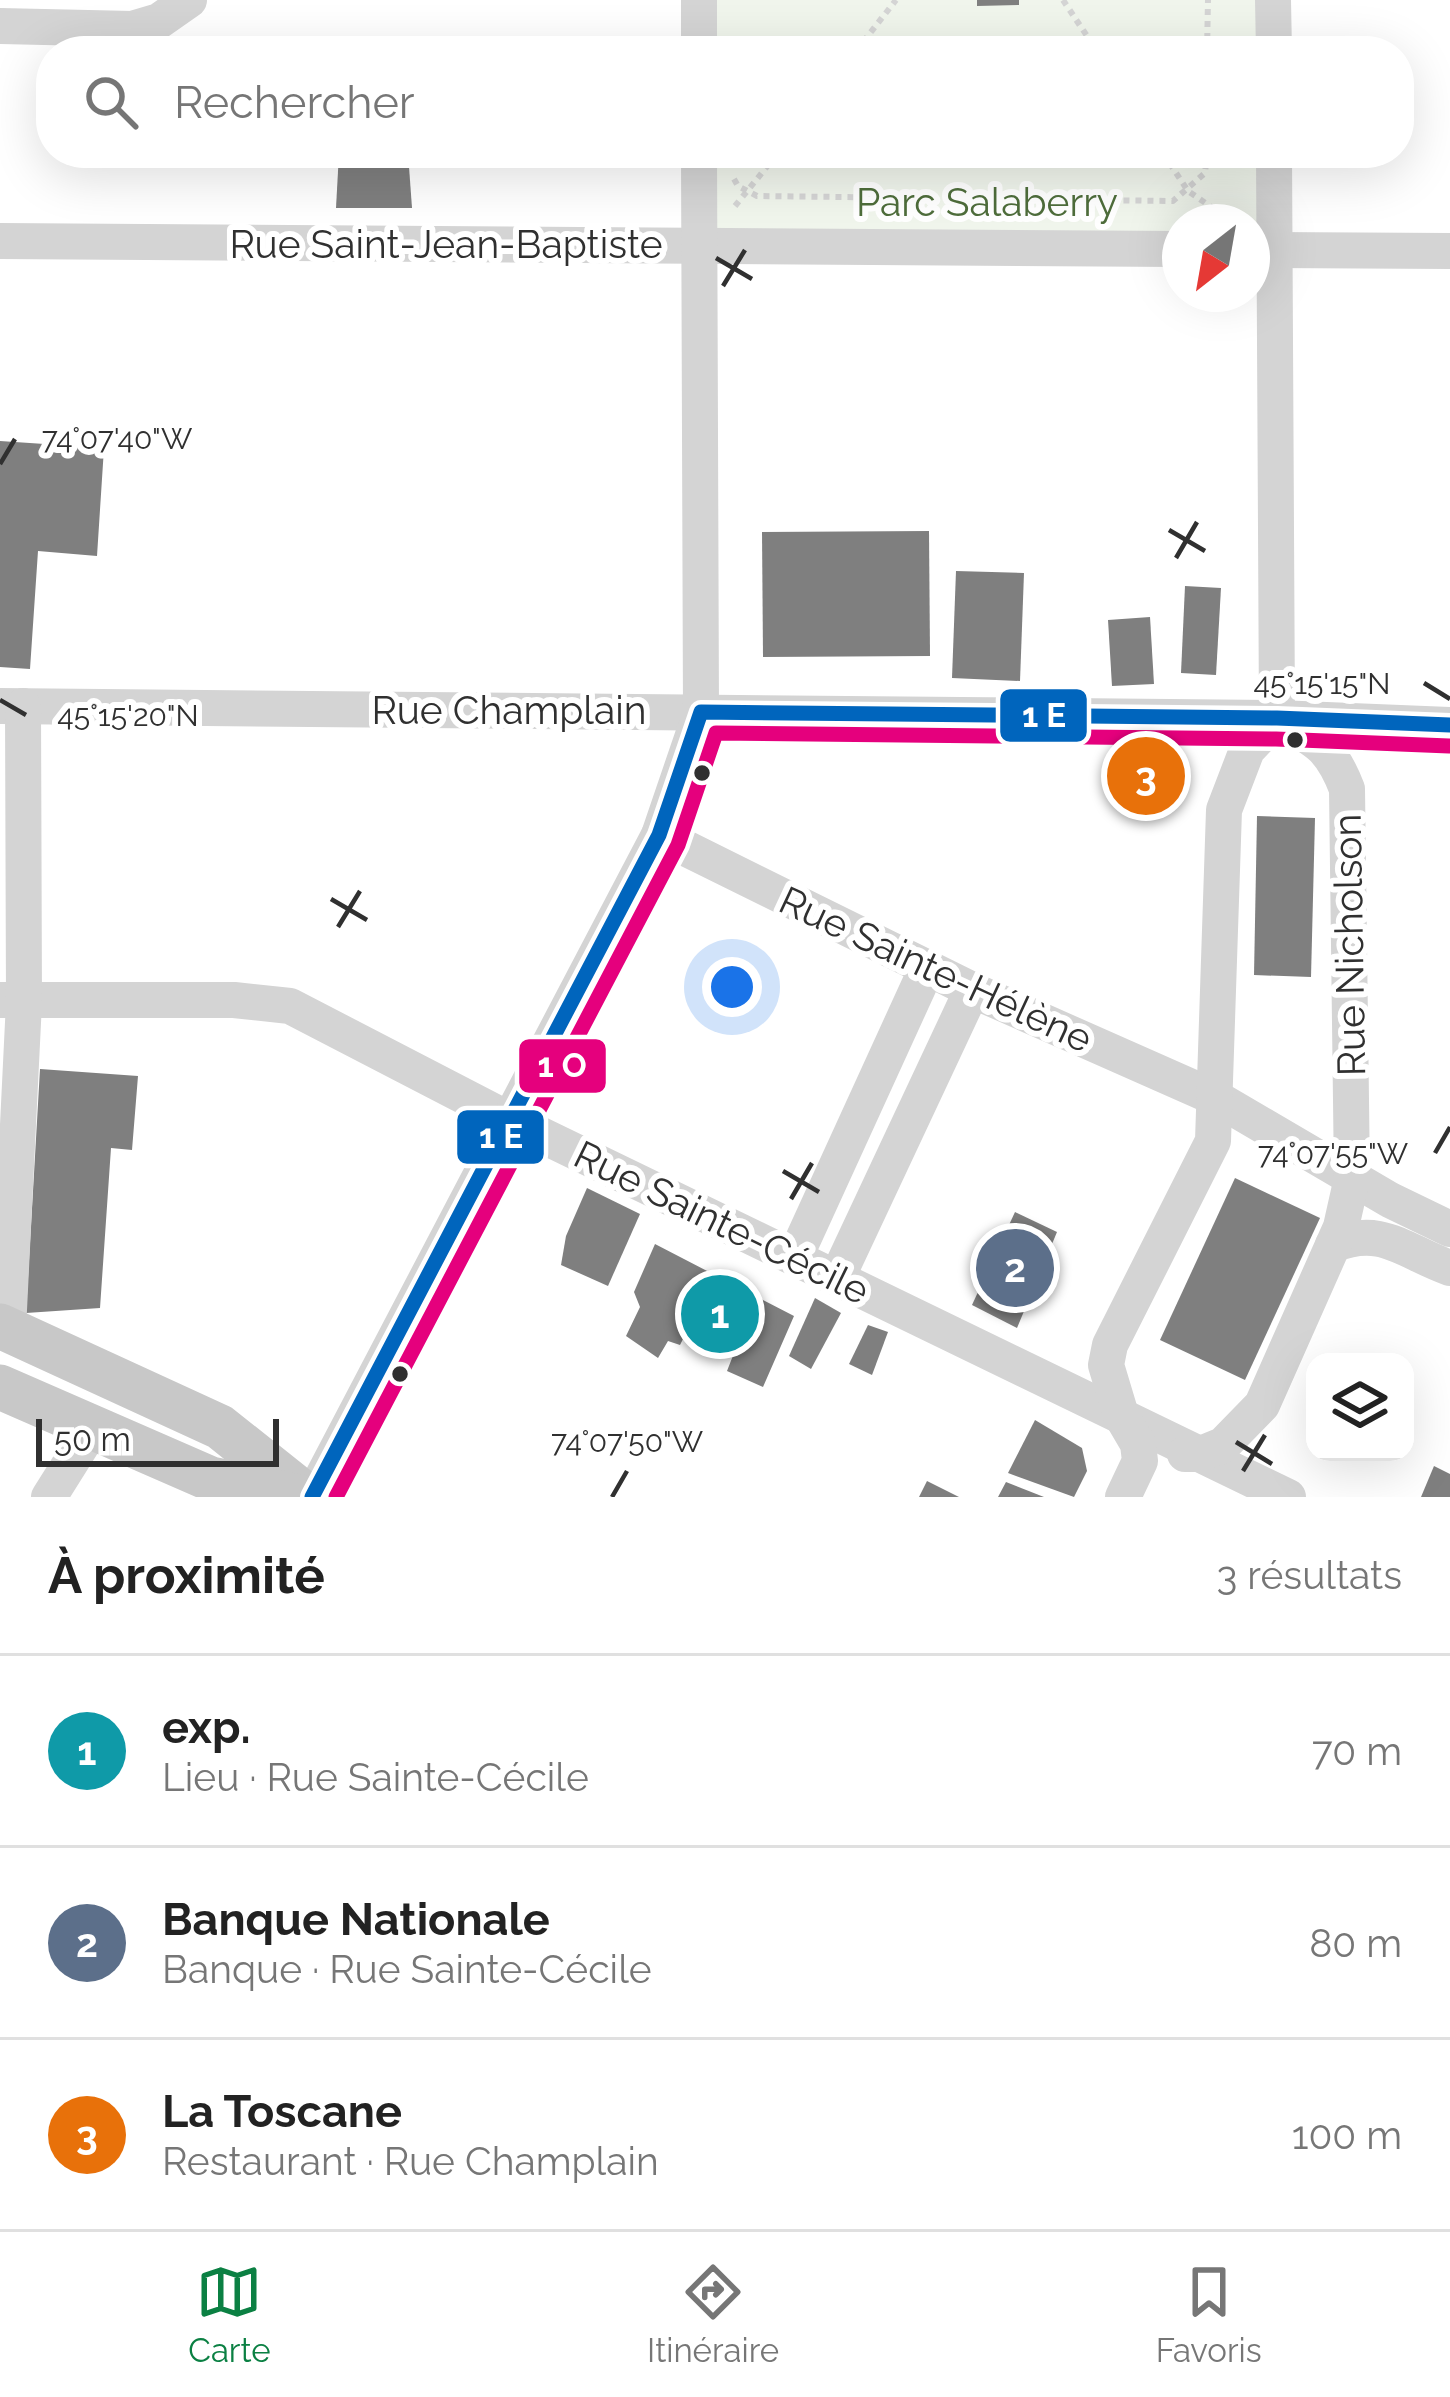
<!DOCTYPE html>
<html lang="fr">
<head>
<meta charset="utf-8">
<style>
  body { margin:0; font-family:Raleway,sans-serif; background:#f6f6f6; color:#222 }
  .controls { position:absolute; right:36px; bottom:36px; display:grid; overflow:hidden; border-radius:24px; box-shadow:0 12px 48px #0002 }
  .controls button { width:108px; height:108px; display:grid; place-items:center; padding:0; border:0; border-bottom:3px solid #e0e0e0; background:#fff; color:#222; font:60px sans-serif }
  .compass { position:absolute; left:1162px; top:204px; width:108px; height:108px; border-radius:50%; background:#fff; box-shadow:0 12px 48px #0002; rotate:211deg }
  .scale { position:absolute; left:36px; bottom:30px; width:243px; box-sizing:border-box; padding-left:12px; border:6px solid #303030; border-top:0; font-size:33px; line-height:42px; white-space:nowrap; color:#303030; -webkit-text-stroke:9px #fff; paint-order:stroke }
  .you { position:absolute; left:732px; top:987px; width:42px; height:42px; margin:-30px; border:9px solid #fff; border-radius:50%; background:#1a73e8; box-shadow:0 0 0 18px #1a73e833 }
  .badge { display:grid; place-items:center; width:78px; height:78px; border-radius:50%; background:#0b8043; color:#fff; font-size:39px; font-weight:700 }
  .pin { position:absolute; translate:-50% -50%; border:6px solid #fff; box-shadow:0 3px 12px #0006 }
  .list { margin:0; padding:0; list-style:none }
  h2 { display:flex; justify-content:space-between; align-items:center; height:156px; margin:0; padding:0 48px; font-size:51px }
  h2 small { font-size:39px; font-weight:400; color:#767676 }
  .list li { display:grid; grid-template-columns:78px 1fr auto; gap:36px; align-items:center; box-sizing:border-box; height:192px; padding:0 48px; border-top:3px solid #e0e0e0 }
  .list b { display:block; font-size:45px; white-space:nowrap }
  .list p { margin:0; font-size:39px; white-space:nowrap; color:#767676 }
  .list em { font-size:39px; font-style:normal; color:#767676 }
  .icon { flex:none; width:66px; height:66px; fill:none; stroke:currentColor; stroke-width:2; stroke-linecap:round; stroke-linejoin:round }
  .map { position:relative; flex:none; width:1450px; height:1497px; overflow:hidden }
  .search { position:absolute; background:#fff; box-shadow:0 12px 48px #0002; left:36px; right:36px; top:36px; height:132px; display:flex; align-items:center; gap:30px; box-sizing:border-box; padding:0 42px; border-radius:48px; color:#767676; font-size:45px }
  .sheet { height:732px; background:#fff }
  nav { display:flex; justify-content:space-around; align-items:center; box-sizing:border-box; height:168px; border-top:3px solid #e0e0e0; background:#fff; font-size:33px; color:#767676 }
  nav a { display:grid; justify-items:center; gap:6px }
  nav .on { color:#0b8043 }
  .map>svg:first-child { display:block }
  .green { fill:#f0f5ec }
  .building { fill:#7f7f7f }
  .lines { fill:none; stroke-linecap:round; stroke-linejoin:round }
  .path { stroke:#d4d4d4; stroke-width:6; stroke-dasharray:6 6; stroke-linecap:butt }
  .minor { stroke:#d4d4d4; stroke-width:36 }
  .major { stroke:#c8c8c8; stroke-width:45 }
  .bus-1-casing { stroke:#fff; stroke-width:24 }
  .bus-2-casing { stroke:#fff; stroke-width:24 }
  .bus-1 { stroke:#0065bd; stroke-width:15 }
  .bus-2 { stroke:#e5007d; stroke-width:15 }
  .ticks { fill:none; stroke:#303030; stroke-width:4.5 }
  .bus-dot { fill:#303030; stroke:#fff; stroke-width:4.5 }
  .labels { text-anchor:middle; stroke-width:12; stroke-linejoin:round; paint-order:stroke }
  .park-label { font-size:39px; fill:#4e6d3b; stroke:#fff }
  .street-label { font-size:39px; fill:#303030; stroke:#fff }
  .ticks-label { font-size:30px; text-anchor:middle; fill:#303030; stroke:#fff; stroke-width:12; stroke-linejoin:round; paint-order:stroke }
  .line-badge { stroke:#fff; stroke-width:4.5 }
  .badge-label { font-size:33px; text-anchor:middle; font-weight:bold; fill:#fff }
</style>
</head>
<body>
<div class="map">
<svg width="1450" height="1497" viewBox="0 0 1450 1497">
  <rect width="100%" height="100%" fill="#fff"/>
  <g class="green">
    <polygon points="699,0 1273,0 1274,51 699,51"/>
    <polygon points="699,153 1274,153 1275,250 1252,250 1252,222 1180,222 1180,249 700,246"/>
  </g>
  <g class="building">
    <polygon points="977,0 1019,0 1019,5 977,6"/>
    <polygon points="339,153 408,153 412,208 336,208"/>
    <polygon points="0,441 104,448 97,556 38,551 30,669 0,667"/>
    <polygon points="929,531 930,656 763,657 762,532"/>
    <polygon points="956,571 1024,573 1020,681 952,678"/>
    <polygon points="1185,586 1221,588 1216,675 1181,673"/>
    <polygon points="1150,617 1154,684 1112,686 1108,620"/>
    <polygon points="1171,757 1172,794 1121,795 1120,758"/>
    <polygon points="1257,816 1315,818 1311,977 1254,975"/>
    <polygon points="40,1069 138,1076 132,1150 111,1148 100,1308 26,1313"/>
    <polygon points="1235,1178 1320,1218 1245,1380 1160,1340"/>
    <polygon points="587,1188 640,1214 608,1286 561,1265 566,1236"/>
    <polygon points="1015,1212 1057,1232 1017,1328 972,1305"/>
    <polygon points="655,1244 794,1316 763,1387 727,1371 734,1353 726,1347 687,1331 680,1345 668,1341 658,1358 626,1336 640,1307 634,1292"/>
    <polygon points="815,1298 841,1313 811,1369 789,1356"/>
    <polygon points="868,1325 888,1332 872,1375 849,1364"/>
    <polygon points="1035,1420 1082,1448 1087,1471 1074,1497 1008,1473"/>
    <polygon points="1434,1466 1450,1474 1450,1497 1421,1497"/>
    <polygon points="927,1481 959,1497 919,1497"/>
    <polygon points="1006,1482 1044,1497 998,1497"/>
  </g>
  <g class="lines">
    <g class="path">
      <polyline points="1063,0 1097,51"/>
      <polyline points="856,51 896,0"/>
      <polyline points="1207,51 1208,0"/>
      <polyline points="1163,153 1188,191 1233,222"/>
      <polyline points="734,179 738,186 757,196 1173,201 1205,173 1207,153"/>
      <polyline points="735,206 778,153"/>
    </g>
    <g class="minor">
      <polyline points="699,0 699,51"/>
      <polyline points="1273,0 1274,51"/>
      <polyline points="0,26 132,29 159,21 189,0"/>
      <polyline points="0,241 1180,249"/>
      <polyline points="1252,250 1450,251"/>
      <polyline points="0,706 1277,718 1450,725"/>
      <polyline points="659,835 972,990 1216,1098 1390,1200 1450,1229"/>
      <polyline points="0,1000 234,1000 290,1006 510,1120 1288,1497"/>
      <path d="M1333 1245C1382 1225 1403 1251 1450 1268"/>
      <polyline points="795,1257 927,968"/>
      <polyline points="837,1278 972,990"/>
      <polyline points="8,1330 24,1002 23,706"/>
      <path d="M1185 1454H1201L1223 1445 1262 1405 1341 1227 1352 1178 1347 789C1332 750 1320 742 1284 722"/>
      <polyline points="49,1497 93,1427"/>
      <polyline points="312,1497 659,835 701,712 699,153"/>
      <polyline points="1123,1497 1140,1461 1138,1444 1121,1415 1106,1365 1110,1345 1213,1141 1224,810 1247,750 1277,718 1274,153"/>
    </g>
    <g class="major">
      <polyline points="0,1326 220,1427 308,1497"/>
      <polyline points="0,1387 211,1479 300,1497"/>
    </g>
    <defs>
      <polyline id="bus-1" points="312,1497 659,835 701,712 1277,718 1450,725"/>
      <polyline id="bus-2" points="336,1497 678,845 716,733 1276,739 1449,746"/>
    </defs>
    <use href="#bus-1" class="bus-1-casing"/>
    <use href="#bus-2" class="bus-2-casing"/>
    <use href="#bus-1" class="bus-1"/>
    <use href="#bus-2" class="bus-2"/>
  </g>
  <path class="ticks" d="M716 258 752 279M723 286 745 250M0 464 15 439M1169 530 1205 551M1176 558 1197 522M1424 683 1450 699M0 700 26 715M331 899 367 920M338 927 360 891M1435 1153 1450 1127M783 1171 819 1192M791 1199 812 1163M1236 1442 1272 1464M1243 1471 1265 1435M612 1497 627 1471"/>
  <g class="bus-dot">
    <circle cx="1295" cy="740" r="10"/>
    <circle cx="702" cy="773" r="10"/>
    <circle cx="400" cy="1374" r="10"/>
  </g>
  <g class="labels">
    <g class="park-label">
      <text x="987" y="216">Parc Salaberry</text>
    </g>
    <g class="street-label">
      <text x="446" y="258">Rue Saint-Jean-Baptiste</text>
      <text x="509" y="724">Rue Champlain</text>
      <text transform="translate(1349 945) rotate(-91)" y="14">Rue Nicholson</text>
      <text transform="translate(936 969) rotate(25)" y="14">Rue Sainte-Hélène</text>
      <text transform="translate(722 1222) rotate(26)" y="14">Rue Sainte-Cécile</text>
    </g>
  </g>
  <g class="ticks-label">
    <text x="117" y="449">74°07'40"W</text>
    <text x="1322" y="694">45°15'15"N</text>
    <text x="128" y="726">45°15'20"N</text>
    <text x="1333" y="1164">74°07'55"W</text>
    <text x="627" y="1452">74°07'50"W</text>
  </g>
  <g class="line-badge">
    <rect x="998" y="687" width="91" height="57" rx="12" fill="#0065bd"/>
    <rect x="517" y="1037" width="91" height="58" rx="12" fill="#e5007d"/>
    <rect x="455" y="1108" width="91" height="58" rx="12" fill="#0065bd"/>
  </g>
  <g class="badge-label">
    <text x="1044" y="727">1 E</text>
    <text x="562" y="1077">1 O</text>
    <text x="501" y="1148">1 E</text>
  </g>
</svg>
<div class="controls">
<button><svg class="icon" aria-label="layers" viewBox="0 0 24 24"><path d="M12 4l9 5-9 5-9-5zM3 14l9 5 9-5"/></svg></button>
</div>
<svg class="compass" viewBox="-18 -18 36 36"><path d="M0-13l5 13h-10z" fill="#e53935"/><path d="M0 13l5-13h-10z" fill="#767676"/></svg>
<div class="scale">50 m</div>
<div class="you"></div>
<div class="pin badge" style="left:720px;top:1314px;background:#0f9aa8">1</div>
<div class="pin badge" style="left:1015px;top:1268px;background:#5c6f8a">2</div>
<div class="pin badge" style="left:1146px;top:776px;background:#e8710a">3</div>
<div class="search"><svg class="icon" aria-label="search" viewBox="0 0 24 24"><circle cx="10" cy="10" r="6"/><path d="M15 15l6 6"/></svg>Rechercher</div>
</div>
<section class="sheet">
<h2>À proximité<small>3 résultats</small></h2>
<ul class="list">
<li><span class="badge" style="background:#0f9aa8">1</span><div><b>exp.</b><p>Lieu · Rue Sainte-Cécile</p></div><em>70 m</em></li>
<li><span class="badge" style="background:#5c6f8a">2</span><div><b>Banque Nationale</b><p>Banque · Rue Sainte-Cécile</p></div><em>80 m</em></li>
<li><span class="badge" style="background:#e8710a">3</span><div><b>La Toscane</b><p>Restaurant · Rue Champlain</p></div><em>100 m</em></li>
</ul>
</section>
<nav>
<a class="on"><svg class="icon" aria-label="map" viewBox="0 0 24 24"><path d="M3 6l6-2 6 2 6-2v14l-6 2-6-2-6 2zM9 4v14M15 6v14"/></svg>Carte</a>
<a><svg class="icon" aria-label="directions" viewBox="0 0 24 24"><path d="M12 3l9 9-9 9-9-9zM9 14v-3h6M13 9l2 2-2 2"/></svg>Itinéraire</a>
<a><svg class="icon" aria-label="saved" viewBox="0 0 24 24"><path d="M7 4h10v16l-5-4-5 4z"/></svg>Favoris</a>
</nav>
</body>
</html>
